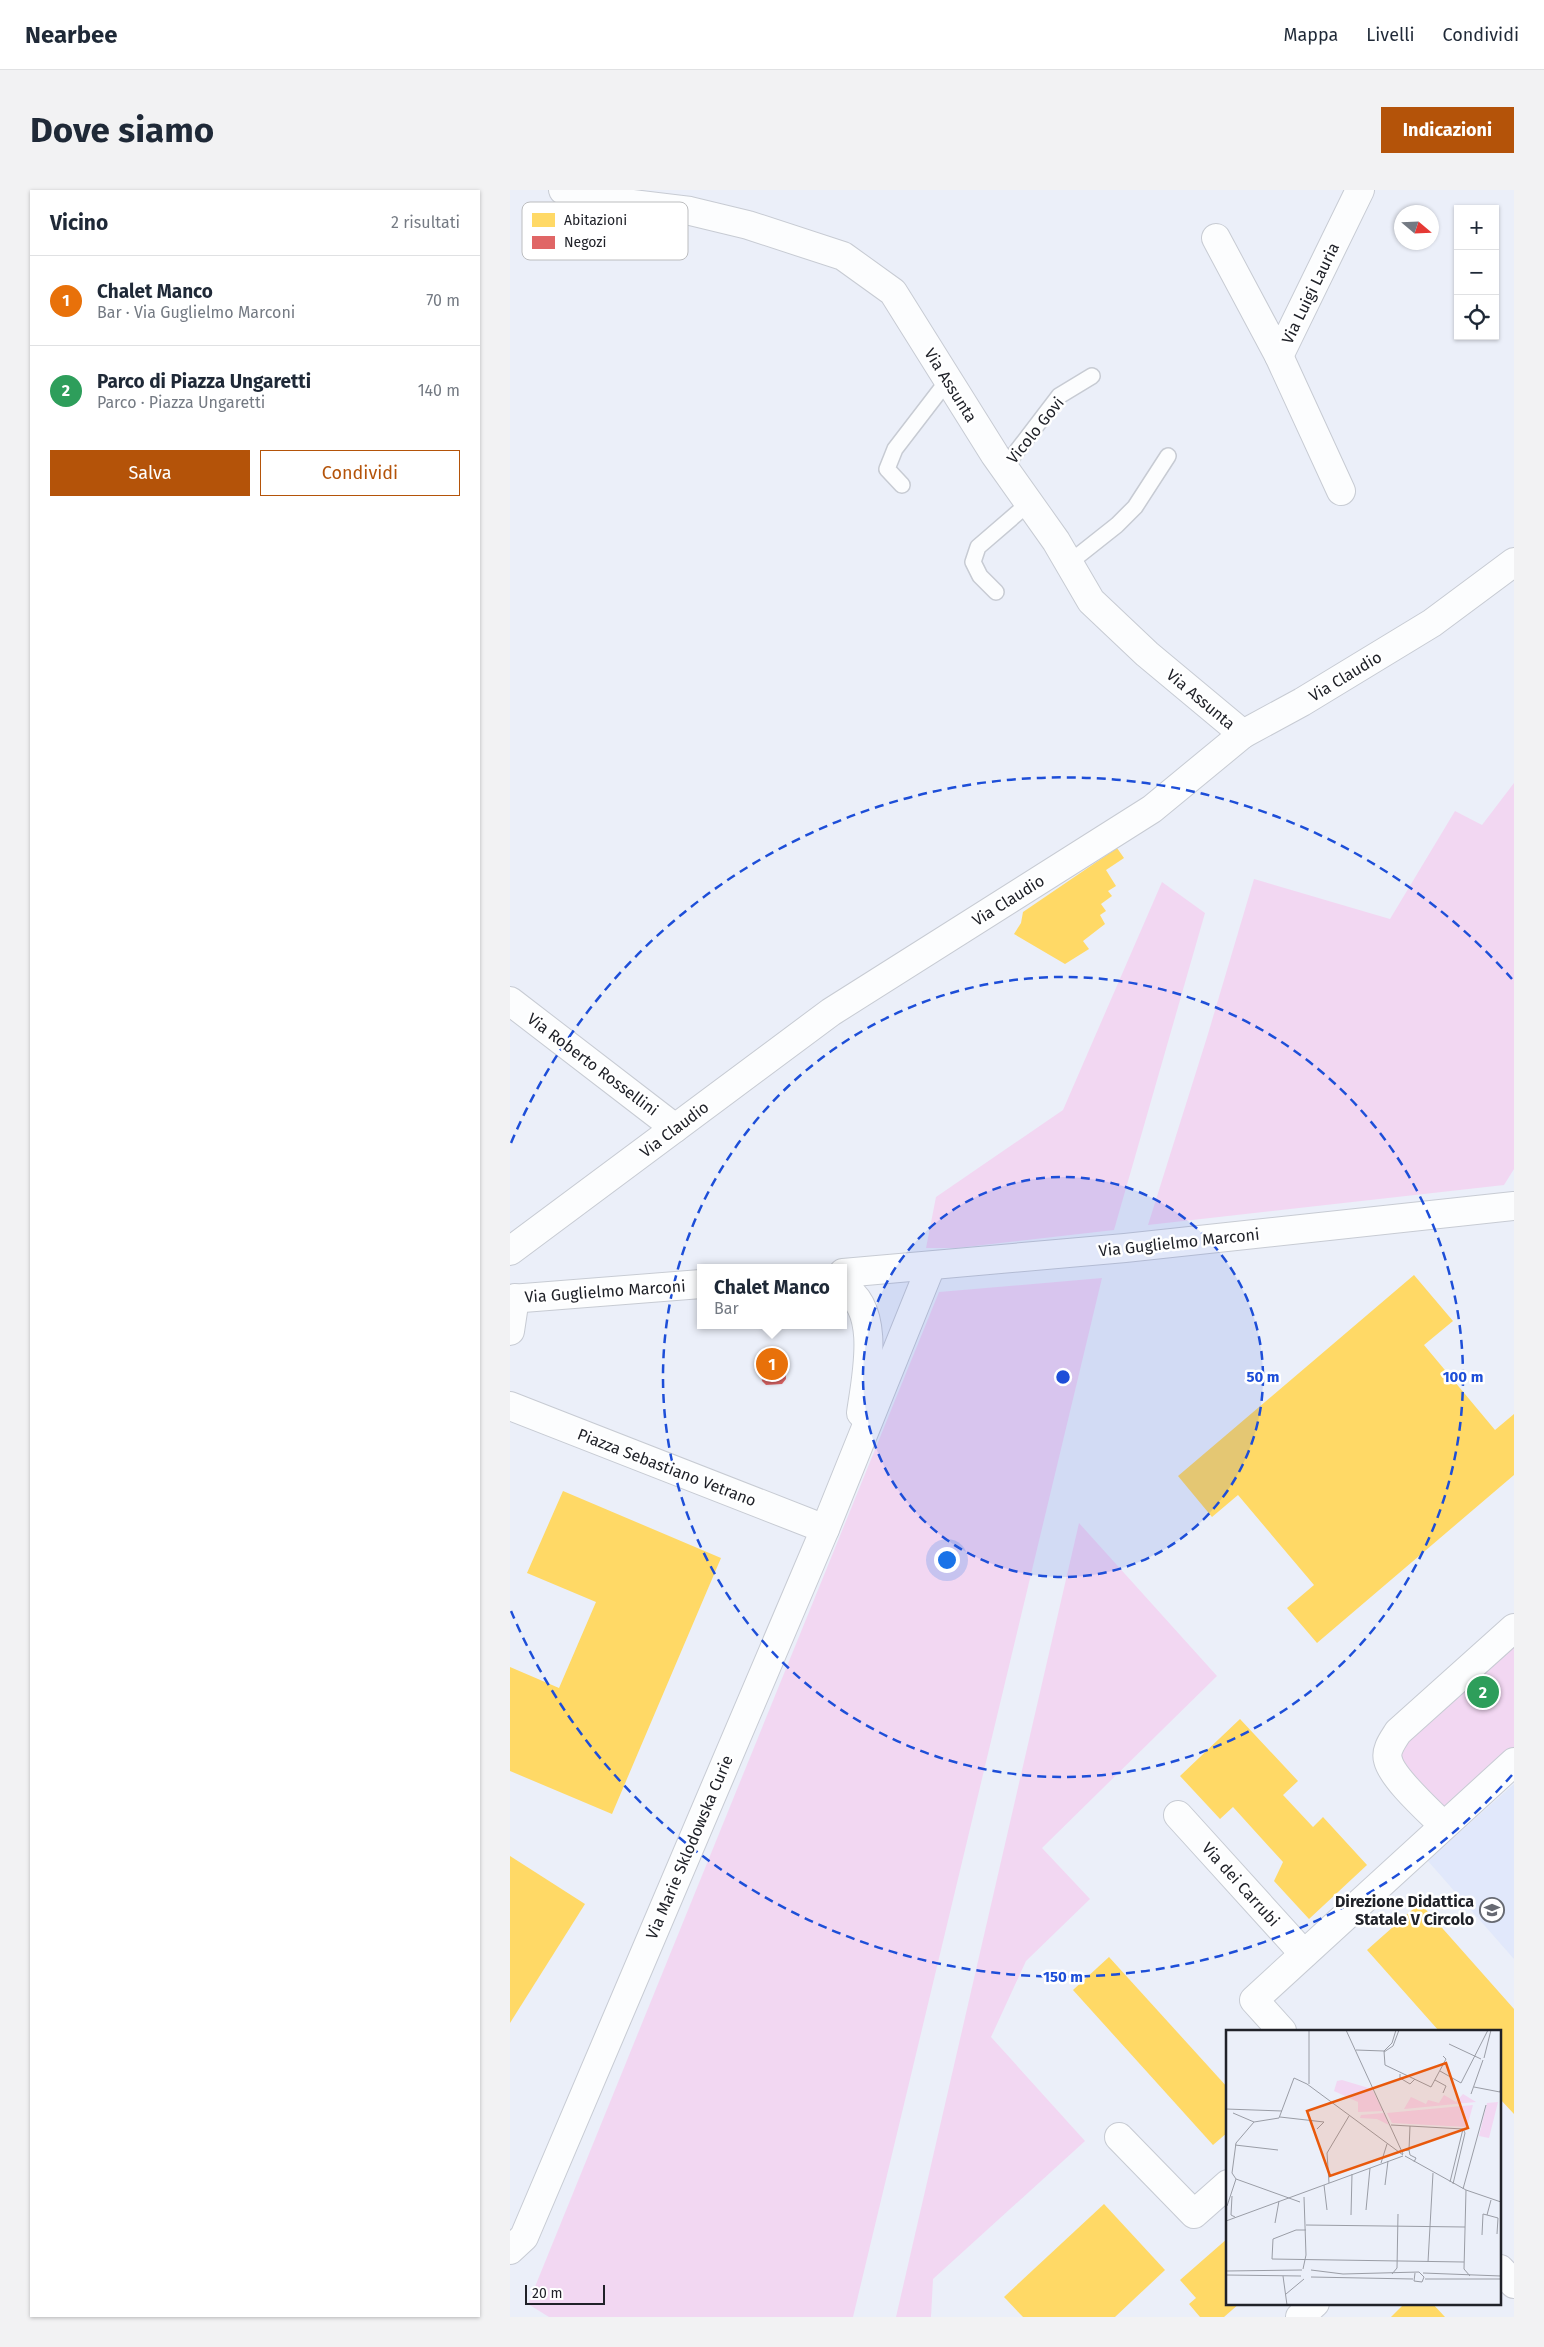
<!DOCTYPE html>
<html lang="it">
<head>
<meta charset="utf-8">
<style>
  body { margin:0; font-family:"Fira Sans",sans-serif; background:#f2f2f3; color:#1f2937 }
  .controls { position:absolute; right:15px; top:15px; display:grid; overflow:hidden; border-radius:0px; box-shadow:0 1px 4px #0004 }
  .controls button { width:45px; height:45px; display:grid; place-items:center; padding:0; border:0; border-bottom:1px solid #e0e1e3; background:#fff; color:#1f2937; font:25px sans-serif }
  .compass { position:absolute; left:884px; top:15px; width:45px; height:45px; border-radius:50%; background:#fff; box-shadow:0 1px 4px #0004; rotate:109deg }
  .scale { position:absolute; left:15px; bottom:12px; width:80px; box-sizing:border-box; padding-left:5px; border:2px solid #202229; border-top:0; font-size:14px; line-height:18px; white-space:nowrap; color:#202229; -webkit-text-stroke:4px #fff; paint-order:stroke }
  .you { position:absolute; left:436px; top:1369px; width:18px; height:18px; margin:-12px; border:4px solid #fff; border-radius:50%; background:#1a73e8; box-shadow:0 0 0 8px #1a73e833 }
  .badge { display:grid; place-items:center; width:32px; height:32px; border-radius:50%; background:#b45309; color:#fff; font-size:16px; font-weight:700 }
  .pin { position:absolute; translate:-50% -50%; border:2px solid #fff; box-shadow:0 1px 5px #0006 }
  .popup { position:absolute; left:187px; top:1074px; width:150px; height:65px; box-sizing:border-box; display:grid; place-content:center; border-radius:0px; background:#fff; filter:drop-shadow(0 1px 4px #0005); font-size:16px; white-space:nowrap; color:#747a83 }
  .popup b { font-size:19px; color:#1f2937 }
  .popup::after { content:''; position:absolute; left:50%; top:100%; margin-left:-10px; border:10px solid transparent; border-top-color:#fff }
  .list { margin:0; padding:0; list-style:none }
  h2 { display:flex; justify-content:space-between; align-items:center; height:65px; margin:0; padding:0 20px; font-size:21px }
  h2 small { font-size:16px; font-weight:400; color:#747a83 }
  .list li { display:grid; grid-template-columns:32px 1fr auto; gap:15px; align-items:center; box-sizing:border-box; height:90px; padding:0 20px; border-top:1px solid #e0e1e3 }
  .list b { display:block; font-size:19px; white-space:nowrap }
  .list p { margin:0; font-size:16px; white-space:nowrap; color:#747a83 }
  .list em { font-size:16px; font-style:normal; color:#747a83 }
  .actions { display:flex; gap:10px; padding:15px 20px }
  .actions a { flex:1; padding:11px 0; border:1px solid #b45309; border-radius:0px; text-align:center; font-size:18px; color:#b45309 }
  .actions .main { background:#b45309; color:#fff }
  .icon { flex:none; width:28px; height:28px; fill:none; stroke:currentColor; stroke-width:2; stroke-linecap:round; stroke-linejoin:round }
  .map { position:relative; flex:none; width:1004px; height:2127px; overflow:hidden; border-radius:0px }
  header { display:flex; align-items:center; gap:30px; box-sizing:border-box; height:70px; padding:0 25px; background:#fff; border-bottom:1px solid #e0e1e3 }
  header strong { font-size:24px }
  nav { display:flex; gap:28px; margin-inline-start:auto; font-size:18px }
  .intro { display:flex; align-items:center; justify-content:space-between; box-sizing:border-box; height:120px; padding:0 30px }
  h1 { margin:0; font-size:35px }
  .button { padding:12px 22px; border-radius:0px; background:#b45309; color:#fff; font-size:18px; font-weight:700 }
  main { display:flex; gap:30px; padding:0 30px }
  aside { flex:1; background:#fff; border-radius:0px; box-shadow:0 1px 4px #0004 }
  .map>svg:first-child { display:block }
  .built { fill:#e1e8fb }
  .green { fill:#f2d7f2 }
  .homes { fill:#ffd966 }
  .shops { fill:#e06666 }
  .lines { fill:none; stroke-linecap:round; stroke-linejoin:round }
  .service-casing { stroke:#c7cbd3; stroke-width:18 }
  .minor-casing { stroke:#c7cbd3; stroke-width:30 }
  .tertiary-casing { stroke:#c7cbd3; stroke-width:30 }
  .service { stroke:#fcfdfe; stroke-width:15 }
  .minor { stroke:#fcfdfe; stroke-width:28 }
  .tertiary { stroke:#fcfdfe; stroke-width:28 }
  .ring { fill:none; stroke:#1d4ed8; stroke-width:2.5; stroke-dasharray:9 6 }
  .labels { text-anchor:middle; stroke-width:5; stroke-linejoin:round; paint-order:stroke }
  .street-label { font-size:16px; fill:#202229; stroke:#fff }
  .poi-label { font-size:16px; font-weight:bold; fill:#202229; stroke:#fff; text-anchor:end }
  .inset-road { fill:none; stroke:#9a9da6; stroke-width:1 }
  .view { fill:#e8590c; fill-opacity:0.15; stroke:#e8590c; stroke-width:2.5 }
  .inset-edge { fill:none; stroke:#202229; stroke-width:2.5 }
  .key { fill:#fff; stroke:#bcbdbf; stroke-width:1 }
  .key-label { font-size:14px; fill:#202229 }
  .centre { fill:#1d4ed8; stroke:#fff; stroke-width:2.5 }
  .ring-label { font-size:15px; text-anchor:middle; font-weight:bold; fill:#1d4ed8; stroke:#fff; stroke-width:5; stroke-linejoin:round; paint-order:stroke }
</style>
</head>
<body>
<header>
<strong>Nearbee</strong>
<nav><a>Mappa</a><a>Livelli</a><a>Condividi</a></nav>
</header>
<div class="intro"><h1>Dove siamo</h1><a class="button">Indicazioni</a></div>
<main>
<aside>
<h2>Vicino<small>2 risultati</small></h2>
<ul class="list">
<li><span class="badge" style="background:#e8710a">1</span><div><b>Chalet Manco</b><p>Bar · Via Guglielmo Marconi</p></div><em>70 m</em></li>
<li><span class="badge" style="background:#2e9e5b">2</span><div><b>Parco di Piazza Ungaretti</b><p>Parco · Piazza Ungaretti</p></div><em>140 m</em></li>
</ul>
<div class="actions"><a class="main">Salva</a><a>Condividi</a></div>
</aside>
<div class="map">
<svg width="1004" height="2127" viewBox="0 0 1004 2127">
  <rect width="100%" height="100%" fill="#ebeff9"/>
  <polygon class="built" points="1004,1594 1004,1769 918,1671"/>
  <g class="green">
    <polygon points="1004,593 1004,979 994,995 638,1035 698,844 744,689 880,729 945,621 972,635"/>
    <polygon points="652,692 695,723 604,1040 447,1058 416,1058 426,1007 553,920"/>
    <polygon points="592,1088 343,2127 39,2127 18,2114 429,1102"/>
    <polygon points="569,1333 707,1486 532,1658 580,1709 516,1771 481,1847 575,1951 423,2089 421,2127 386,2127"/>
    <polygon points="1004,1448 1004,1570 928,1639 879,1555"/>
  </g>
  <g class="homes">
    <polygon points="607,658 614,668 596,680 606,696 598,701 602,706 591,714 596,721 590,725 595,734 573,751 579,759 555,774 504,744 511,733 513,722"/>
    <polygon points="904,1085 943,1131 914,1155 985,1240 1004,1224 1004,1285 807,1453 777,1418 804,1395 728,1305 702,1327 668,1286"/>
    <polygon points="53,1301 211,1368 102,1624 0,1581 0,1477 49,1498 86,1412 17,1383"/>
    <polygon points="730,1529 788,1591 773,1605 803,1637 813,1627 857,1675 799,1729 764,1691 773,1672 723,1617 710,1629 670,1586"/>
    <polygon points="0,1666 75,1714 0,1833"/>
    <polygon points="910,1713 1004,1819 1004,1924 990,1909 990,1841 929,1841 857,1760"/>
    <polygon points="599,1767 718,1898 718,1942 703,1955 563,1800"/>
    <polygon points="594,2014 655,2080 605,2127 513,2127 494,2107"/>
    <polygon points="718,2048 718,2113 730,2113 714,2127 690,2127 679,2114 686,2108 670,2090"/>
    <polygon points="895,2113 922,2113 935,2127 881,2127"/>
  </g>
  <polygon class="shops" points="269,1168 275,1173 276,1189 272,1194 256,1195 252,1191 250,1174 255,1170"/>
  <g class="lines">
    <defs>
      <g id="service">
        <polyline points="494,278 549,206 582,186"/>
        <polyline points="392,295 377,279 385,259 438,190"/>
        <polyline points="559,373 607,335 625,317 658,266"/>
        <polyline points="486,402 470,386 463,372 468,357 519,313"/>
      </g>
      <g id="minor">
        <polyline points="53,0 82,9 180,21 238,35 333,66 383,102 485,265 546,351 581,411 637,464 733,544"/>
        <polyline points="706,48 769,166 850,0"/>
        <polyline points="769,166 831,301"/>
        <polyline points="0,811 165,938"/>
        <polyline points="0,1061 321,822 642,619 733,544 792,512 922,433 1004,372"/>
        <path d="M333 1097C372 1119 356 1187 351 1223"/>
        <polyline points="0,1141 5,1108"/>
        <polyline points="0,1216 315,1339"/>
        <polyline points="668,1625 794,1764"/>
        <path d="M933 1635C919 1621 882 1588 878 1570 875 1560 883 1550 888 1542L1004 1438"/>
        <polyline points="772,1841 744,1810 1004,1572"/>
        <polyline points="609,1947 684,2024 718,1994"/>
        <polyline points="0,2060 14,2047 315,1339 421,1076"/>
        <polyline points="990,2079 1004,2094"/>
        <polyline points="790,2127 805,2113"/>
      </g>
      <g id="tertiary">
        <polyline points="333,1083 615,1058 1004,1016"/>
        <polyline points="0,1109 191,1094"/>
      </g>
    </defs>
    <use href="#service" class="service-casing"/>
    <use href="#minor" class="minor-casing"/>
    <use href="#tertiary" class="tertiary-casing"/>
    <use href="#service" class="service"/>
    <use href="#minor" class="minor"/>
    <use href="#tertiary" class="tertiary"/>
  </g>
  <circle cx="553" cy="1187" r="200" fill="#1d4ed8" fill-opacity=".12"/>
  <g class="ring">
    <circle cx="553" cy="1187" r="200"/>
    <circle cx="553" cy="1187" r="400"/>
    <path d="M1002 1585A600 600 0 0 1 1 1421M1 953A600 600 0 0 1 1002 789"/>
  </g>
  <defs>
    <symbol id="school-ring" viewBox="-11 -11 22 22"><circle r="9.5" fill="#fff" stroke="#676a72" stroke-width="1.5"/><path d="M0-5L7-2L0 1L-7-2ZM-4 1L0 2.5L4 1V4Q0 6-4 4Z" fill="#676a72"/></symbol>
  </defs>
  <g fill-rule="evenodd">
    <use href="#school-ring" x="968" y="1706" width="28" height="28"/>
  </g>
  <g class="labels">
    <g class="street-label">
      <text transform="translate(800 103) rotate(-64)" y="6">Via Luigi Lauria</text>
      <text transform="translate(441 195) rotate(58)" y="6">Via Assunta</text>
      <text transform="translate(525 240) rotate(-51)" y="6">Vicolo Govi</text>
      <text transform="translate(835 486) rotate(-31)" y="6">Via Claudio</text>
      <text transform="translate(691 509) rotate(40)" y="6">Via Assunta</text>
      <text transform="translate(498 710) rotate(-32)" y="6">Via Claudio</text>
      <text transform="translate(83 874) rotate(37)" y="6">Via Roberto Rossellini</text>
      <text transform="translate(164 939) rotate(-37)" y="6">Via Claudio</text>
      <text transform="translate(669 1052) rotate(-6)" y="6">Via Guglielmo Marconi</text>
      <text transform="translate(95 1101) rotate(-4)" y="6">Via Guglielmo Marconi</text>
      <text transform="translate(157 1277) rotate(21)" y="6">Piazza Sebastiano Vetrano</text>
      <text transform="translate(179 1657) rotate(-67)" y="6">Via Marie Sklodowska Curie</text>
      <text transform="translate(731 1694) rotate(48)" y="6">Via dei Carrubi</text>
    </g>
    <g class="poi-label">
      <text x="964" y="1717">Direzione Didattica<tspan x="964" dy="18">Statale V Circolo</tspan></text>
    </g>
  </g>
  <g transform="translate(716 1840)">
    <rect width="275" height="275" fill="#ebeff9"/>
    <path d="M116 50 146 59 157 81 132 82V72L108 61 111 51ZM237 64 250 72 178 79 185 67 200 74 202 70 213 73 218 65 230 72ZM272 72 263 108 253 106 261 73ZM247 75 241 97 166 93 161 83ZM158 83 163 95 151 89 134 88 135 85Z" fill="#f2d7f2"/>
    <path class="inset-road" d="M83 0V54M120 0 177 124M223 14 255 29M130 20 158 21 166 13 170 0M158 21 159 35 205 57 220 29 217 26M158 22 167 16 173 0M258 28 265 0M214 41 235 53 262 0M174 44V48L184 54 189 49M209 50 220 56 217 63M248 57 274 62 275 57M245 64 257 30M0 79 56 81M7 83 28 92M54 87 98 92 91 99M165 95 237 99M9 115 52 120M183 120 184 125 190 128 188 132M176 121 183 120 184 96M179 126 240 160 275 172M155 133 161 114M6 143 10 113 28 92 53 88 68 48 81 54 177 125M6 143 10 149 74 172M224 152 237 99M103 153 101 123 123 86M227 154 239 103 237 99M98 155 101 180M159 155 162 131M237 159 260 75M240 160 238 239 244 246M6 166 5 185 9 187M265 170 261 185 272 188 271 204M1 176 10 149M140 180 144 138M125 185 126 144M0 191 177 126M49 193 53 171M80 195 239 197M80 200H70L47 209 46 229 238 232M256 205 257 184 261 185M202 232 207 143M77 239 80 225 78 167M85 240 117 244 193 242 198 247 196 252 188 251 189 243M0 241 76 240M197 243 275 246M166 244 171 238 172 184M0 245 75 246M57 246 61 275M85 247 187 249M199 249H275M60 264 78 249"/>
    <path class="view" d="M220 33 242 98 104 146 81 81Z"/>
    <rect width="275" height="275" class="inset-edge"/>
  </g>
  <rect x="12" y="12" width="166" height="58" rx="8" class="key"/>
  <rect x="22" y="23" width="23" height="14" fill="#ffd966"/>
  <rect x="22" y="46" width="23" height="13" fill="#e06666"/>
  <g class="key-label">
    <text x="54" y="35">Abitazioni</text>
    <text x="54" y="57">Negozi</text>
  </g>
  <circle cx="553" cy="1187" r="8" class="centre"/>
  <g class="ring-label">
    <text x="753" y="1192">50 m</text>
    <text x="953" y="1192">100 m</text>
    <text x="553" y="1792">150 m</text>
  </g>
</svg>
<div class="controls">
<button>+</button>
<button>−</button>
<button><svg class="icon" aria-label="locate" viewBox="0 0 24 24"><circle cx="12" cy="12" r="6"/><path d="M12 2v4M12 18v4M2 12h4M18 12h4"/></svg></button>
</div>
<svg class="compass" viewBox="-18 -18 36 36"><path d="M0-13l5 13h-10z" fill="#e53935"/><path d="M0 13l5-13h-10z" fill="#747a83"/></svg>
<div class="scale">20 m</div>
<div class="you"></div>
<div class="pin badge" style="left:262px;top:1174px;background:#e8710a">1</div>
<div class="popup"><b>Chalet Manco</b>Bar</div>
<div class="pin badge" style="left:973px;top:1502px;background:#2e9e5b">2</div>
</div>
</main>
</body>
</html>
